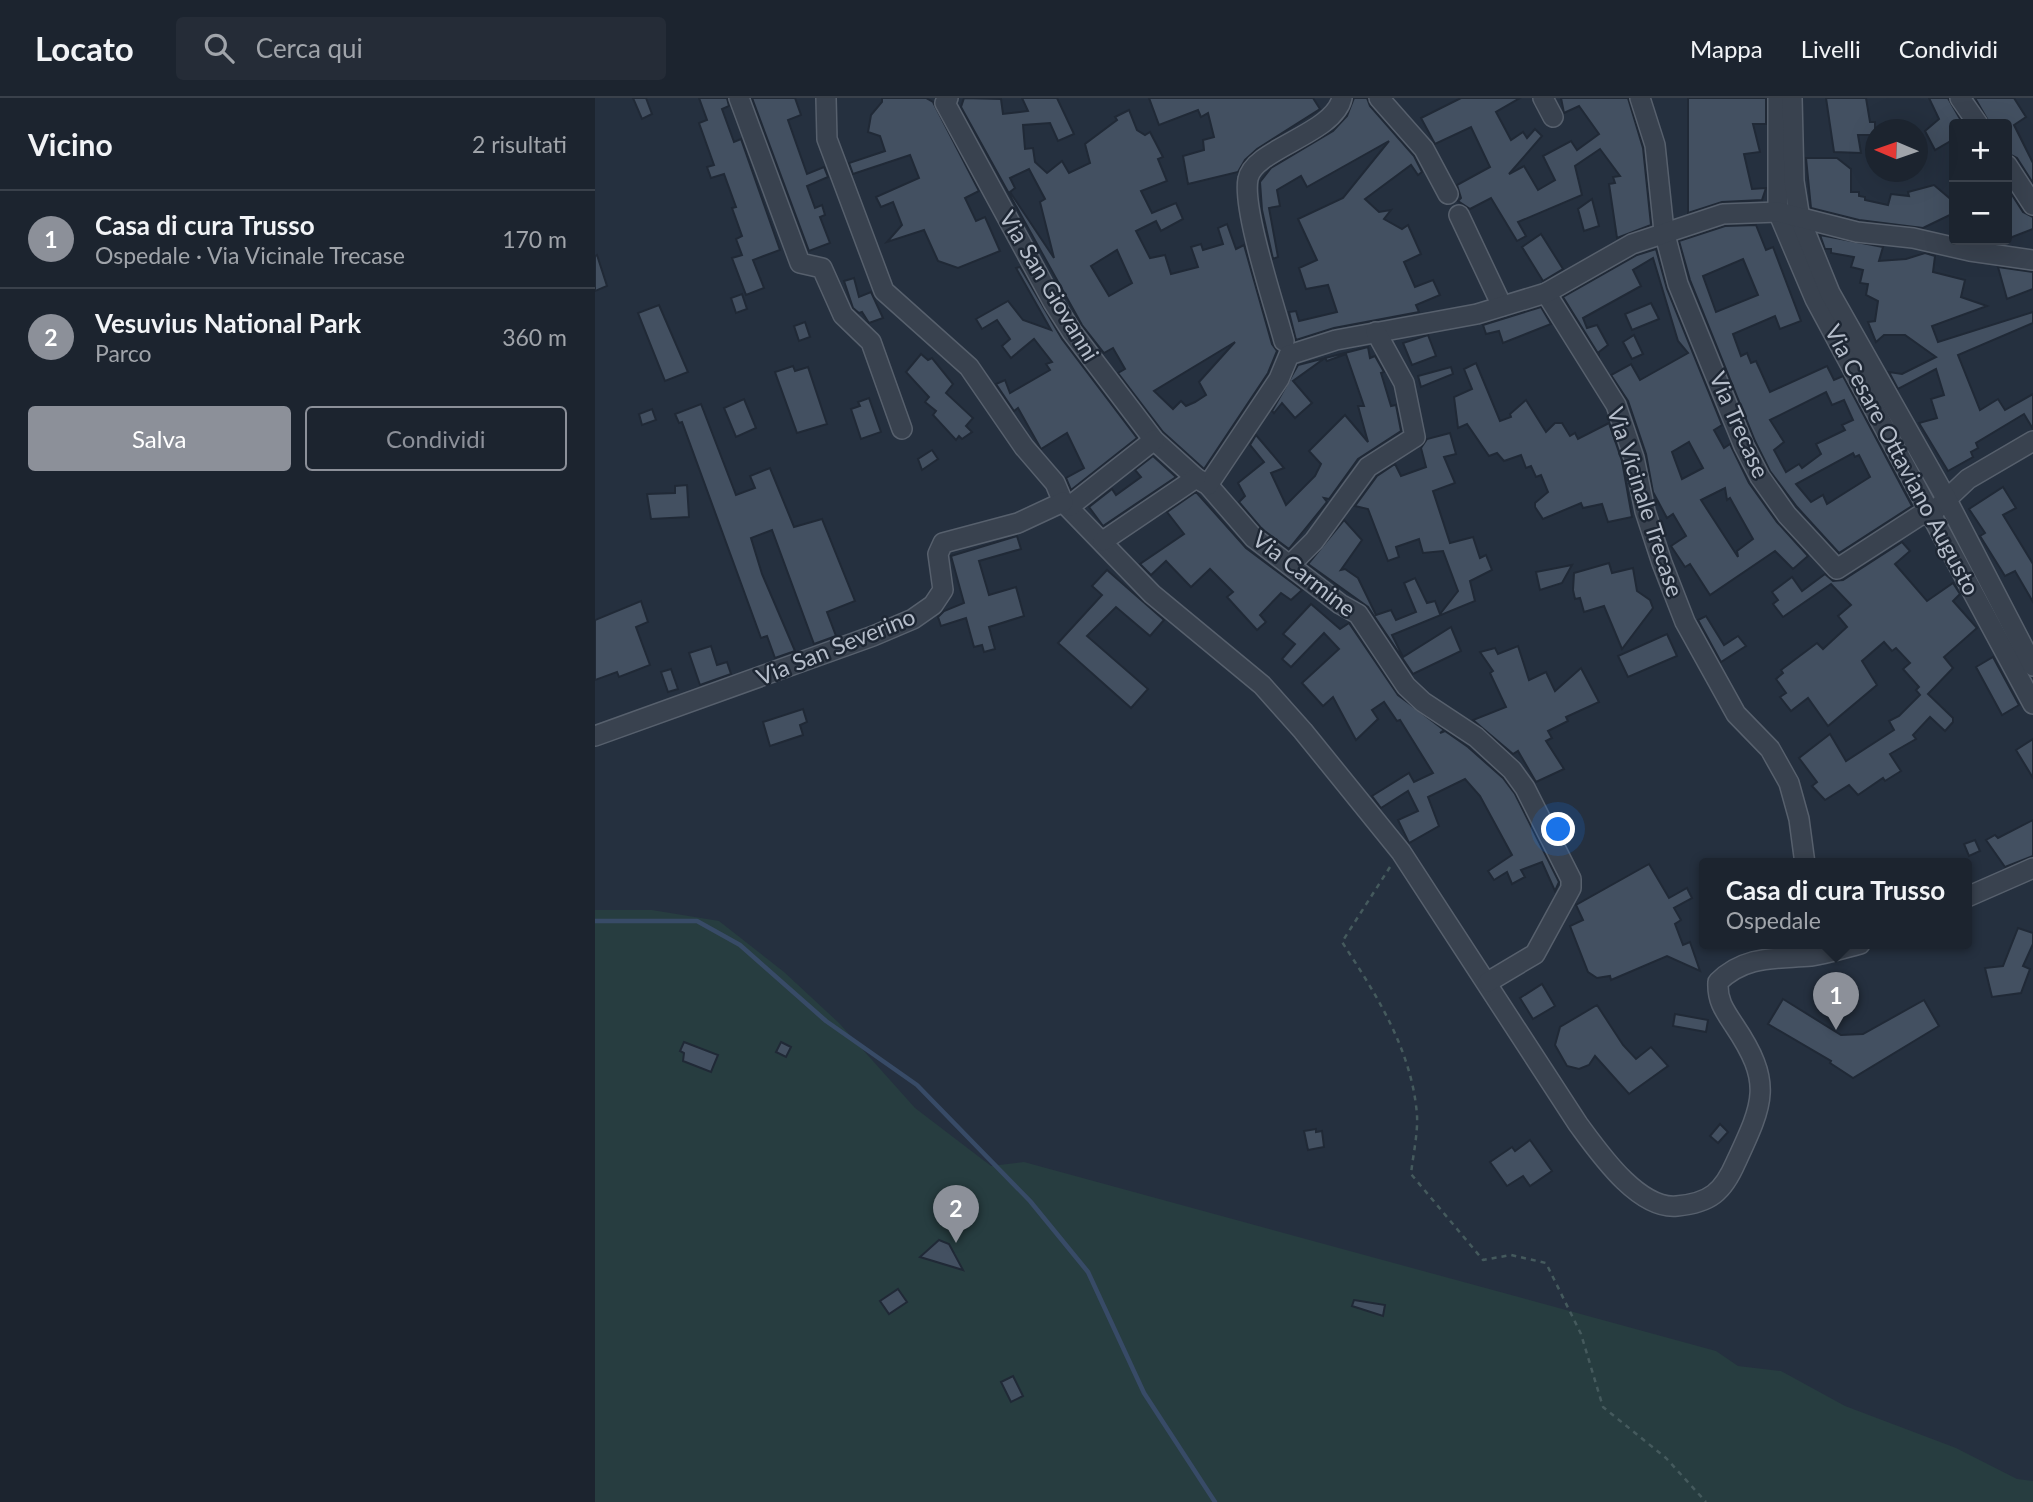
<!DOCTYPE html>
<html lang="it">
<head>
<meta charset="utf-8">
<style>
  body { margin:0; font-family:Lato,sans-serif; background:#252c37; color:#f1f3f6 }
  .controls { position:absolute; right:21px; top:21px; display:grid; overflow:hidden; border-radius:7px; box-shadow:0 7px 28px #0002 }
  .controls button { width:63px; height:63px; display:grid; place-items:center; padding:0; border:0; border-bottom:2px solid #3a414b; background:#1c242f; color:#f1f3f6; font:35px sans-serif }
  .compass { position:absolute; left:1270px; top:21px; width:63px; height:63px; border-radius:50%; background:#1c242f; box-shadow:0 7px 28px #0002; rotate:272deg }
  .you { position:absolute; left:964px; top:732px; width:24px; height:24px; margin:-18px; border:5px solid #fff; border-radius:50%; background:#1a73e8; box-shadow:0 0 0 10px #1a73e833 }
  .badge { display:grid; place-items:center; width:46px; height:46px; border-radius:50%; background:#8c9099; color:#fff; font-size:23px; font-weight:700 }
  .pin { position:absolute; translate:-50% -58px; filter:drop-shadow(0 2px 4px #0008) }
  .pin::after { content:''; position:absolute; top:37px; width:24px; height:21px; background:inherit; clip-path:polygon(0 0,100% 0,50% 100%) }
  .popup { position:absolute; left:1104px; top:760px; width:273px; height:91px; box-sizing:border-box; display:grid; place-content:center; border-radius:7px; background:#1c242f; filter:drop-shadow(0 2px 5px #0005); font-size:23px; white-space:nowrap; color:#a0a4aa }
  .popup b { font-size:26px; color:#f1f3f6 }
  .popup::after { content:''; position:absolute; left:50%; top:100%; margin-left:-14px; border:14px solid transparent; border-top-color:#1c242f }
  .list { margin:0; padding:0; list-style:none }
  h2 { display:flex; justify-content:space-between; align-items:center; height:91px; margin:0; padding:0 28px; font-size:30px }
  h2 small { font-size:23px; font-weight:400; color:#a0a4aa }
  .list li { display:grid; grid-template-columns:46px 1fr auto; gap:21px; align-items:center; box-sizing:border-box; height:98px; padding:0 28px; border-top:2px solid #3a414b }
  .list b { display:block; font-size:26px; white-space:nowrap }
  .list p { margin:0; font-size:23px; white-space:nowrap; color:#a0a4aa }
  .list em { font-size:23px; font-style:normal; color:#a0a4aa }
  .actions { display:flex; gap:14px; padding:21px 28px }
  .actions a { flex:1; padding:16px 0; border:2px solid #8c9099; border-radius:7px; text-align:center; font-size:24px; color:#8c9099 }
  .actions .main { background:#8c9099; color:#fff }
  .icon { flex:none; width:38px; height:38px; fill:none; stroke:currentColor; stroke-width:2; stroke-linecap:round; stroke-linejoin:round }
  .map { position:relative; flex:none; width:1438px; height:1404px; overflow:hidden }
  header { display:flex; align-items:center; gap:42px; box-sizing:border-box; height:98px; padding:0 35px; background:#1c242f; border-bottom:2px solid #3a414b }
  header strong { font-size:33px }
  nav { display:flex; gap:38px; margin-inline-start:auto; font-size:24px }
  .search { width:490px; height:63px; background:#252c37; display:flex; align-items:center; gap:18px; box-sizing:border-box; padding:0 24px; border-radius:7px; color:#a0a4aa; font-size:26px }
  main { display:flex }
  aside { flex:1; background:#1c242f }
  .map>svg:first-child { display:block }
  .green { fill:#273d40 }
  .lines { fill:none; stroke-linecap:round; stroke-linejoin:round }
  .stream { stroke:#384b67; stroke-width:4.5 }
  .building { fill:#435061; stroke:#202936; stroke-width:2; fill-rule:evenodd }
  .minor-casing { stroke:#57606d; stroke-width:22 }
  .path { stroke:#455a5d; stroke-width:2.5; stroke-dasharray:5 5; stroke-linecap:butt }
  .minor { stroke:#39424f; stroke-width:19 }
  .labels { text-anchor:middle; stroke-width:5; stroke-linejoin:round; paint-order:stroke }
  .street-label { font-size:23px; fill:#b5bdca; stroke:#1e2734 }
</style>
</head>
<body>
<header>
<strong>Locato</strong>
<div class="search"><svg class="icon" aria-label="search" viewBox="0 0 24 24"><circle cx="10" cy="10" r="6"/><path d="M15 15l6 6"/></svg>Cerca qui</div>
<nav><a>Mappa</a><a>Livelli</a><a>Condividi</a></nav>
</header>
<main>
<aside>
<h2>Vicino<small>2 risultati</small></h2>
<ul class="list">
<li><span class="badge">1</span><div><b>Casa di cura Trusso</b><p>Ospedale · Via Vicinale Trecase</p></div><em>170 m</em></li>
<li><span class="badge">2</span><div><b>Vesuvius National Park</b><p>Parco</p></div><em>360 m</em></li>
</ul>
<div class="actions"><a class="main">Salva</a><a>Condividi</a></div>
</aside>
<div class="map">
<svg width="1438" height="1404" viewBox="0 0 1438 1404">
  <rect width="100%" height="100%" fill="#25303f"/>
  <polygon class="green" points="0,812 57,812 124,823 189,874 244,925 320,1010 396,1068 429,1064 1121,1253 1143,1268 1186,1273 1250,1308 1361,1350 1422,1381 1438,1383 1438,1404 0,1404"/>
  <g class="lines">
    <polyline class="stream" points="0,823 102,823 145,847 231,923 322,987 435,1103 493,1174 549,1295 620,1404"/>
  </g>
  <g class="building">
    <polygon points="38,0 51,0 57,16 47,21"/>
    <polygon points="104,0 132,0 134,8 127,11 139,44 146,41 185,152 158,162 169,190 151,197 137,160 147,157 141,141 147,138 137,110 141,109 129,76 116,80 112,69 119,67 104,25 112,22"/>
    <polygon points="157,0 200,0 206,17 193,22 212,76 229,69 233,79 212,88 220,110 227,107 230,117 225,119 235,145 214,153"/>
    <polygon points="287,0 331,0 338,4 384,93 370,100 381,123 390,119 405,153 363,170 343,163 329,132 292,144 307,127 298,104 286,109 281,99 324,80 315,57 258,76 254,65 290,53 285,38 273,34 276,17 287,4"/>
    <path d="M369 0 406 1 408 16 433 13 427 0H462L479 36 463 43 455 25 428 27 430 51 438 50 440 64 452 75 467 63 474 75 495 65 490 46 522 22 520 19 534 12 542 32 550 37 555 34 568 59 563 61 572 83 546 93 557 115 581 105 588 121 566 133 561 123 541 133 555 160 570 157 576 176 603 169 596 149 606 146 608 152 628 146 623 130 632 126 641 151 649 147 677 246 682 253 673 275 609 371 568 334 523 275 530 271 518 250 509 255 487 227 366 9ZM434 71 450 101 445 104 459 160 415 94 420 90 415 80ZM522 152 537 185 514 198 496 168ZM640 244 604 284 611 297 600 304 591 308 586 303 578 311 559 293Z"/>
    <polygon points="554,0 718,0 725,11 662,51 650,62 643,74 593,86 588,58 609,52 608,42 619,39 613,15 606,19 603,12 564,27"/>
    <polygon points="759,0 772,0 775,8 819,58 827,74 823,77 816,67 770,101 784,114 796,112 789,121 807,131 813,127 826,156 809,164 820,189 838,182 845,197 821,207 824,214 739,230 701,242 694,214 701,213 704,223 742,214 733,187 711,191 704,170 722,162 703,121 748,100 794,43 712,89 706,78 682,92 685,108 674,110 683,159 678,161 667,112 665,84 676,70 738,33 752,18"/>
    <polygon points="866,0 925,0 901,14 916,42 928,34 932,40 940,31 947,38 914,76 929,68 943,92 960,82 948,58 976,43 982,52 1004,36 984,8 969,15 966,0 1033,0 1048,50 1056,127 1022,140 1014,86 1020,85 1018,79 1025,78 1005,51 980,68 987,97 923,124 931,138 922,143 896,100 875,111 863,103 866,100 862,87 895,69 876,29 840,46 826,20"/>
    <polygon points="1093,0 1171,0 1171,26 1158,26 1165,54 1149,56 1157,91 1171,90 1167,102 1127,104 1093,115"/>
    <polygon points="1231,0 1271,0 1275,24 1280,24 1280,37 1263,37 1266,55 1239,54"/>
    <polygon points="1334,0 1353,0 1368,26 1359,26 1359,41 1340,52 1330,33 1344,21"/>
    <polygon points="1380,0 1419,0 1431,19 1419,27 1438,65 1438,85 1422,60 1412,55 1412,26 1395,26"/>
    <polygon points="1211,60 1242,60 1256,71 1256,94 1264,94 1264,98 1270,99 1270,102 1293,107 1296,96 1314,98 1313,94 1339,87 1359,104 1359,115 1328,130 1264,122 1216,110"/>
    <polygon points="1412,89 1428,114 1438,119 1438,131 1412,141"/>
    <polygon points="997,101 1004,128 989,133 983,111"/>
    <path d="M1161 127 1171 152 1178 149 1206 223 1185 231 1180 218 1138 236 1146 258 1152 255 1156 265 1161 263 1175 294 1232 268 1239 282 1248 278 1317 408 1244 455 1202 409 1175 373 1160 343 1095 182 1084 143 1130 128ZM1148 161 1163 197 1121 214 1108 178ZM1231 294 1237 307 1249 302 1258 322 1247 327 1250 332 1221 346 1226 356 1207 370 1204 366 1191 374 1179 352 1189 344 1175 322ZM1258 355 1260 359 1264 357 1275 379 1232 406 1228 397 1216 404 1201 386Z"/>
    <polygon points="946,136 968,171 948,183 927,149"/>
    <polygon points="1225,137 1288,149 1284,163 1311,161 1330,155 1340,158 1338,174 1370,182 1366,199 1392,208 1337,228 1343,244 1438,214 1438,225 1363,257 1385,312 1403,301 1410,312 1438,296 1438,331 1429,316 1381,345 1383,350 1376,354 1378,359 1353,373 1324,325 1342,320 1336,301 1349,297 1341,271 1303,291 1294,274 1307,276 1341,259 1310,237 1289,237 1281,244 1273,224 1280,223 1283,203 1271,197 1273,186 1265,185 1268,172 1256,169 1259,159 1236,155 1236,151 1230,151"/>
    <path d="M1061 151 1072 191 1127 327 1119 332 1129 350 1135 346 1154 385 1182 424 1213 458 1198 471 1180 453 1115 497 1095 466 1090 469 1076 448 1091 438 1078 416 1072 420 1058 394 1051 356 1033 303 1016 277 1036 266 1045 282 1093 255 1083 243 1058 160 1038 172 1046 188 988 220 992 230 1002 227 1013 247 1004 254V257L968 199 1042 157ZM1094 344 1108 370 1087 381 1077 354ZM1130 390 1132 402 1135 400 1158 441 1142 453 1143 459 1106 402Z"/>
    <polygon points="2,157 12,188 0,193 0,158"/>
    <polygon points="425,169 467,241 542,340 476,392 471,380 489,370 472,335 446,351 423,310 419,313 401,286 410,282 415,295 455,272 451,266 457,264 439,241 416,260 407,248 415,241 402,222 387,231 381,221 413,203 428,222 456,232 421,170"/>
    <polygon points="1403,169 1438,174 1438,191 1412,201"/>
    <polygon points="259,180 264,199 276,194 288,220 274,225 267,214 264,215 258,210 249,183"/>
    <polygon points="147,196 152,211 141,215 136,200"/>
    <polygon points="1056,205 1064,221 1037,232 1030,216"/>
    <polygon points="64,207 93,274 70,283 43,215"/>
    <polygon points="946,209 956,226 908,245 904,233 891,236 888,227"/>
    <polygon points="210,224 215,239 204,243 199,228"/>
    <polygon points="833,237 841,258 817,267 808,245"/>
    <polygon points="1039,237 1048,256 1037,261 1028,244"/>
    <polygon points="773,249 775,260 780,258 789,274 786,275 796,308 801,307 806,333 763,361 734,401 729,400 732,404 694,451 667,431 644,404 650,398 643,385 669,364 655,347 661,337 689,370 676,375 691,407 720,378 726,366 714,353 750,317 773,344 763,308 769,308 751,256 732,263 730,260 698,283 717,305 700,320 687,305 679,315 677,313 703,267"/>
    <polygon points="326,256 333,262 337,260 358,286 351,295 378,320 371,328 377,334 367,341 364,338 361,342 338,317 341,313 330,304 334,299 311,274"/>
    <polygon points="881,265 905,323 916,319 915,316 931,302 951,334 960,325 967,325 975,338 980,335 983,341 1014,325 1027,363 1037,419 1013,424 1007,406 988,410 986,405 948,421 940,409 940,405 953,394 946,377 941,379 936,368 931,370 926,357 909,363 902,355 894,358 872,326 863,330 859,299 877,291 869,271"/>
    <polygon points="198,268 200,273 213,269 232,326 202,335 180,274"/>
    <polygon points="856,269 858,276 826,289 823,278"/>
    <polygon points="274,300 286,334 266,341 256,311 265,308 263,304"/>
    <polygon points="149,301 161,330 141,339 129,310"/>
    <polygon points="106,306 141,397 160,390 155,378 175,370 199,429 227,421 260,503 232,514 241,538 219,546 177,432 156,440 167,476 200,553 180,560 172,538 166,540 87,324 84,325 80,316"/>
    <polygon points="57,311 61,322 47,327 44,316"/>
    <polygon points="855,335 861,356 849,359 860,385 838,393 855,445 878,439 885,460 891,457 897,472 875,483 880,503 797,537 808,559 856,529 866,553 818,576 773,509 713,466 749,422 767,442 746,472 750,471 763,480 781,517 796,512 801,522 821,514 809,485 820,480 832,505 840,503 845,516 863,493 848,453 828,455 824,441 801,449 804,459 793,463 773,411 760,408 782,378 800,366 806,378 831,369 826,350 832,341"/>
    <polygon points="337,352 343,361 327,372 323,361"/>
    <polygon points="558,358 581,379 508,428 494,409 517,391 521,397 546,379 540,372"/>
    <polygon points="92,387 94,419 56,421 52,396 80,395 80,388"/>
    <polygon points="1408,389 1421,410 1408,417 1438,466 1438,504 1420,473 1410,478 1385,438 1390,435 1374,411"/>
    <polygon points="601,394 651,450 707,492 696,502 686,495 665,517 671,524 662,532 632,499 638,494 615,471 596,489 571,463 556,477 545,466 589,436 572,414"/>
    <polygon points="422,438 426,451 384,463 394,497 421,489 429,518 394,529 400,551 389,554 387,547 379,549 371,520 346,528 343,519 349,513 369,505 356,458"/>
    <polygon points="1307,444 1315,453 1300,466 1332,503 1358,485 1365,496 1358,503 1382,530 1349,559 1358,570 1333,596 1358,620 1358,624 1350,633 1335,619 1318,637 1321,641 1295,656 1306,673 1290,683 1288,680 1263,697 1254,687 1230,702 1217,688 1222,684 1204,660 1235,636 1251,663 1299,632 1294,623 1304,618 1325,597 1321,592 1324,589 1308,571 1315,565 1301,550 1297,553 1289,544 1267,563 1282,587 1233,628 1213,600 1196,613 1185,599 1191,595 1181,581 1188,575 1186,572 1222,545 1228,551 1252,529 1243,518 1256,507 1236,486 1188,519 1178,506 1183,502 1177,494 1197,479 1207,493 1230,476 1238,483 1248,482"/>
    <polygon points="1014,465 1017,475 1038,470 1042,493 1055,502 1058,510 1027,551 1009,508 989,514 985,500 980,501 978,492 979,475"/>
    <polygon points="977,467 967,485 945,492 941,474"/>
    <polygon points="512,472 569,522 555,538 521,509 492,538 553,591 536,610 463,545 507,497 497,488"/>
    <polygon points="46,503 53,524 41,529 55,567 24,579 22,574 0,582 0,522"/>
    <polygon points="716,506 745,531 754,525 803,597 849,632 845,635 850,633 873,649 908,680 920,696 964,784 960,793 947,764 926,772 930,779 917,786 912,774 899,782 893,773 917,757 885,698 870,681 833,699 844,728 814,745 803,722 823,713 813,693 786,710 777,698 814,675 819,684 838,675 805,622 802,623 789,604 777,612 783,621 761,642 738,599 728,608 707,585 744,551 729,535 696,569 687,561 700,546 688,536"/>
    <polygon points="1111,518 1129,547 1143,538 1151,548 1126,564 1103,522"/>
    <polygon points="1072,536 1082,558 1033,579 1023,558"/>
    <polygon points="116,548 122,567 132,564 136,576 105,587 94,555"/>
    <polygon points="923,548 934,582 951,574 960,593 986,570 1004,604 971,619 973,623 953,633 957,640 951,643 969,671 941,684 923,653 918,656 878,622 911,609 895,575 898,573 885,554 900,550 903,556"/>
    <polygon points="1398,559 1424,607 1407,617 1381,569"/>
    <polygon points="76,571 83,591 73,594 66,574"/>
    <polygon points="208,611 212,624 205,627 208,637 175,648 168,624"/>
    <polygon points="1438,641 1438,680 1421,652"/>
    <polygon points="1438,722 1438,758 1410,769 1391,742 1400,737 1403,740"/>
    <polygon points="1380,742 1385,753 1374,758 1369,746"/>
    <polygon points="1054,766 1074,800 1092,790 1097,800 1079,810 1086,822 1080,826 1088,847 1095,844 1105,873 1072,858 1016,882 1015,878 1002,880 993,874 975,828 988,822 981,807"/>
    <polygon points="1423,830 1438,835 1438,846 1428,868 1435,871 1426,895 1397,899 1390,870 1408,868"/>
    <polygon points="947,886 960,908 938,921 925,900"/>
    <polygon points="1188,901 1246,937 1268,936 1329,902 1344,928 1258,980 1235,965 1236,963 1173,926"/>
    <polygon points="1002,907 1028,947 1041,961 1056,949 1073,968 1034,996 1000,958 994,967 984,971 972,968 960,947 965,929"/>
    <polygon points="1080,916 1113,922 1111,934 1078,928"/>
    <polygon points="89,944 123,957 116,974 88,963 89,955 85,953"/>
    <polygon points="186,944 196,949 191,959 181,954"/>
    <polygon points="1125,1026 1133,1034 1123,1045 1115,1038"/>
    <polygon points="721,1031 721,1034 727,1033 729,1049 713,1052 709,1033"/>
    <polygon points="935,1042 957,1073 935,1088 928,1078 912,1088 895,1064 917,1049 920,1053"/>
    <polygon points="344,1142 354,1146 368,1172 325,1159"/>
    <polygon points="303,1191 312,1204 294,1216 285,1203"/>
    <polygon points="759,1202 790,1207 788,1218 757,1208"/>
    <polygon points="418,1278 428,1298 416,1304 406,1284"/>
  </g>
  <g class="lines">
    <defs>
      <g id="minor">
        <polyline points="144,0 205,165 227,170 248,217 276,244 307,331"/>
        <path d="M231 0 232 41 289 193 374 269 429 349 460 385 468 404 557 496 667 587 708 633 806 754 983 1026C1003 1053 1043 1112 1082 1108 1115 1105 1128 1094 1141 1064 1169 1004 1178 985 1139 927 1129 912 1122 902 1123 884 1150 857 1181 861 1216 858 1232 856 1249 850 1265 846"/>
        <polyline points="353,0 350,5 458,204 477,234 559,342 601,380 613,387 659,440 745,506 763,516 811,588 828,604 881,639 917,672 930,690 976,781 976,790 940,856 893,884"/>
        <polyline points="784,0 829,51 853,96"/>
        <polyline points="948,0 958,19"/>
        <polyline points="1045,0 1060,47 1069,133 1083,186 1149,348 1165,379 1192,417 1242,471 1324,418 1336,416 1373,381 1438,343"/>
        <polyline points="1183,0 1183,114 1220,201 1438,606"/>
        <polyline points="1197,0 1199,83 1205,121 1235,195 1351,400 1438,568"/>
        <polyline points="1365,0 1383,26"/>
        <polyline points="1412,67 1438,107"/>
        <polyline points="864,117 907,208"/>
        <polyline points="951,195 1021,307 1039,360 1050,413 1067,465 1090,524 1141,616 1175,651 1194,685 1204,721 1210,766"/>
        <path d="M689 243C680 209 647 111 653 81 658 51 739 36 747 0"/>
        <polyline points="613,387 684,281 694,257 741,242 882,216 951,195 1037,146 1128,116 1183,114 1262,134 1318,140 1375,153 1438,162"/>
        <polyline points="475,408 559,342"/>
        <polyline points="508,443 601,380"/>
        <polyline points="695,467 719,443 773,369 820,339 809,285 781,234"/>
        <polyline points="0,638 278,538 318,521 338,507 348,492 343,456 348,445 423,425 468,404"/>
        <polyline points="1372,799 1438,770"/>
      </g>
    </defs>
    <use href="#minor" class="minor-casing"/>
    <path class="path" d="M795 769 747 844C781 896 817 952 822 1017 823 1036 818 1057 816 1076L888 1162 916 1157 951 1165 986 1236 1008 1309 1071 1360 1111 1404"/>
    <use href="#minor" class="minor"/>
  </g>
  <g class="labels">
    <g class="street-label">
      <text transform="translate(454 188) rotate(59)" y="8">Via San Giovanni</text>
      <text transform="translate(1144 327) rotate(66)" y="8">Via Trecase</text>
      <text transform="translate(1307 362) rotate(62)" y="8">Via Cesare Ottaviano Augusto</text>
      <text transform="translate(1050 404) rotate(72)" y="8">Via Vicinale Trecase</text>
      <text transform="translate(709 476) rotate(38)" y="8">Via Carmine</text>
      <text transform="translate(241 549) rotate(-22)" y="8">Via San Severino</text>
    </g>
  </g>
</svg>
<div class="controls">
<button>+</button>
<button>−</button>
</div>
<svg class="compass" viewBox="-18 -18 36 36"><path d="M0-13l5 13h-10z" fill="#e53935"/><path d="M0 13l5-13h-10z" fill="#a0a4aa"/></svg>
<div class="you"></div>
<div class="pin badge" style="left:1241px;top:932px">1</div>
<div class="popup"><b>Casa di cura Trusso</b>Ospedale</div>
<div class="pin badge" style="left:361px;top:1145px">2</div>
</div>
</main>
</body>
</html>
